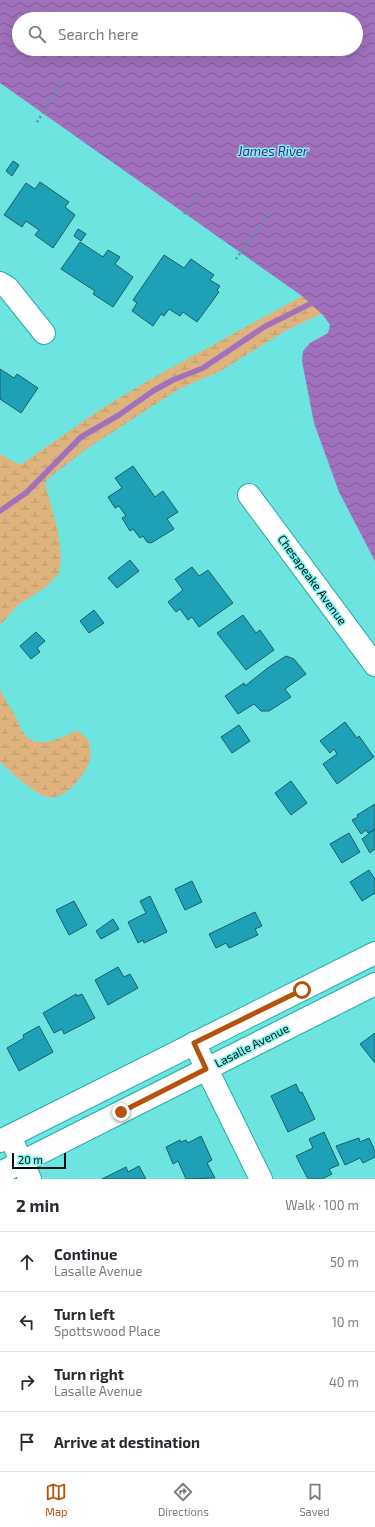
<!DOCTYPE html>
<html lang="en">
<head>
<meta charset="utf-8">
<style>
  body { margin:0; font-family:"Exo 2",sans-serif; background:#f7f7f7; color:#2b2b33 }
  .scale { position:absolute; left:12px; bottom:10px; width:54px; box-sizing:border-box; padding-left:4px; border:2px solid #001010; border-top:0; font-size:11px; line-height:14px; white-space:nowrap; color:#001010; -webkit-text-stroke:3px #7bf2ed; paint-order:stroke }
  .stop { position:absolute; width:12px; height:12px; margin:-9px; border:3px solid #b45309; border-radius:50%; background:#fff }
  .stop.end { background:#b45309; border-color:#fff; box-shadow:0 1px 4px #0008 }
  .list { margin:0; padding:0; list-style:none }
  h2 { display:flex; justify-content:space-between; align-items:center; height:52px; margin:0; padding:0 16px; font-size:17px }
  h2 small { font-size:13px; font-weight:400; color:#7c7c81 }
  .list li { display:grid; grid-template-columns:26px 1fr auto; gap:12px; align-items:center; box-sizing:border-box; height:60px; padding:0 16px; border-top:1px solid #e1e1e2 }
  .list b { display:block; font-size:15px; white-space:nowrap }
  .list p { margin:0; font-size:13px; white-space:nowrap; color:#7c7c81 }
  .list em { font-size:13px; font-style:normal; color:#7c7c81 }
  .icon { flex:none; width:22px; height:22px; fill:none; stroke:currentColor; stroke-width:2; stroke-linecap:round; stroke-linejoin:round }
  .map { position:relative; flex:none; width:375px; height:1179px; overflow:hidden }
  .search { position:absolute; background:#fff; box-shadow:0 4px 16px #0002; left:12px; right:12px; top:12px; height:44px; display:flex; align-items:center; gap:10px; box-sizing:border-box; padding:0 14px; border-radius:22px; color:#7c7c81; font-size:15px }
  .sheet { height:292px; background:#fff }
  nav { display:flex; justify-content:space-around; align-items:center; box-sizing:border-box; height:56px; border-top:1px solid #e1e1e2; background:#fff; font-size:11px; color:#7c7c81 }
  nav a { display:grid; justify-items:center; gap:2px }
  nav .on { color:#b45309 }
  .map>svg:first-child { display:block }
  .wetland { fill:url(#wetland-marsh) }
  .water { fill:url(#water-waves); fill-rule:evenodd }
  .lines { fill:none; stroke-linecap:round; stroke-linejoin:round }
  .stream { stroke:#a171bd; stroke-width:5.5 }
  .building { fill:#1ea1b6; stroke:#1d5c67 }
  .minor-casing { stroke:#27aba8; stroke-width:24 }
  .major-casing { stroke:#27aba8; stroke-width:24 }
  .path { stroke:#4a9f9c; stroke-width:2.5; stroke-dasharray:2 3; stroke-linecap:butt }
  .minor { stroke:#fff; stroke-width:22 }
  .major { stroke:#fff; stroke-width:22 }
  .route { stroke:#b45309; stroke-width:5 }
  .labels { text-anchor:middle; stroke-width:3; stroke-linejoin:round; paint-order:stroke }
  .street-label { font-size:12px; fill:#001010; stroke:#7bf2ed }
  .water-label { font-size:13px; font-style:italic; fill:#591a77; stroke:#7bf2ed }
</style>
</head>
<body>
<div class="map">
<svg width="375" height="1179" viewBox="0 0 375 1179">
  <defs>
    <pattern id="wetland-marsh" width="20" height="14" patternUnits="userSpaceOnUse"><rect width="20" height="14" fill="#deb37e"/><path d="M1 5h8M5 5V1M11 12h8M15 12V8" fill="none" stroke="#bd996c"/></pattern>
    <pattern id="water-waves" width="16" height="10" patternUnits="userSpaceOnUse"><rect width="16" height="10" fill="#a171bd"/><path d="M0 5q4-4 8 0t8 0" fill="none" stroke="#815b98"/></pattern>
  </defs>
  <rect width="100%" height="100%" fill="#6de4e0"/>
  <g class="wetland">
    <polygon points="302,296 323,313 285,331 219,372 179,389 85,450 49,478 45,483 58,531 61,555 59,573 46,587 18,605 0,625 0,454 20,465 101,409 149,380"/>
    <path d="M0 688C3 699 11 707 16 718 18 721 19 725 21 729 34 753 59 739 77 730L89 740C89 746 92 754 90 759 86 775 65 801 47 797 36 795 8 770 0 762Z"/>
  </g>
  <path class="water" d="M0 0H375V561L339 492 314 423 302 361 303 351 310 343 328 333 330 325 323 315 302 296 0 83ZM19 19H356V49H19Z"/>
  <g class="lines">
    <polyline class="stream" points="0,511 27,492 81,437 119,415 153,391 173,380 203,368 264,327 312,303"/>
  </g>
  <g class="building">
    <polygon points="13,161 19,165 12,176 6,171"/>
    <polygon points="40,182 69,202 65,207 75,215 53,248 35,235 39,230 26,221 22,227 4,215 26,183 35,189"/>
    <polygon points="78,229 86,234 81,241 74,236"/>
    <polygon points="80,242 103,257 108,250 120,257 115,264 133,277 113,307 93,294 95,291 61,269"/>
    <polygon points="164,255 184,268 191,259 214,275 210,280 220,286 217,290 219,292 197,322 183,312 180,316 169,309 164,316 161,314 153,326 132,311 137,303 133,300"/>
    <polygon points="0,369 14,378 17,374 38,388 21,413 0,399"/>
    <polygon points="133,466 155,497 163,491 178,512 167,519 174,529 151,543 147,542 143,536 140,538 133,529 130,531 122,518 126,516 119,506 115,508 108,497 122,488 115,478"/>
    <polygon points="130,560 139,571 117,588 108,578"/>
    <polygon points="192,567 199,576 208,570 233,603 199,627 192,617 188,620 180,609 176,612 168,602 183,590 175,579"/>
    <polygon points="94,610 104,623 89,633 80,621"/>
    <polygon points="243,615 256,633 260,630 274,650 246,670 217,633"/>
    <polygon points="36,632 45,641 37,648 40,652 31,659 20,646"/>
    <polygon points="286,656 294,659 306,674 285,689 291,697 269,711 261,711 254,704 238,714 225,696 244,683 245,686 269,667"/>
    <polygon points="345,722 357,738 359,736 374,757 337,784 323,764 337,754 334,749 330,753 320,741"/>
    <polygon points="239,725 250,741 232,753 221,737"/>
    <polygon points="291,781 307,803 291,815 275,793"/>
    <polygon points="375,804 375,829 368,833 366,830 361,834 352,820 358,817 357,815"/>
    <polygon points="375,829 375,849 370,853 362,839"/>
    <polygon points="349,833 360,852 342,863 330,844"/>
    <polygon points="369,870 375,879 375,893 362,901 350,882"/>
    <polygon points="192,881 202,902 185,910 175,889"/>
    <polygon points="150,896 167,932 144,943 143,940 138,943 128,922 146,913 140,901"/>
    <polygon points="74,901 87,925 69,935 56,910"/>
    <polygon points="255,912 262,926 255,929 258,935 229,948 226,943 216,948 209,934"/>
    <polygon points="113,919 119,929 101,939 96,931"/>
    <polygon points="118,967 124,977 130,974 138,988 108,1005 95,980"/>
    <polygon points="76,994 77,996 82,994 95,1018 64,1034 62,1029 54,1033 43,1013"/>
    <polygon points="39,1026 53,1052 19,1071 7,1048 24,1038 23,1035"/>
    <polygon points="375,1033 375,1063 360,1044"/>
    <polygon points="296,1084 300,1093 302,1092 315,1119 288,1132 271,1096"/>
    <polygon points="324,1132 339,1165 329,1169 332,1174 322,1179 308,1179 296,1156 313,1148 309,1139"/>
    <polygon points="201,1136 212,1160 207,1163 215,1178 186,1179 178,1161 173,1164 166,1147 180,1140 181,1142 186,1140 188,1143"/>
    <polygon points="359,1138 360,1142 369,1138 375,1151 375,1157 363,1163 360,1158 345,1165 336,1146"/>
    <polygon points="139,1166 146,1179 102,1179 126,1167 128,1172"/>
  </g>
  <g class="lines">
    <defs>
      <g id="minor">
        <polyline points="0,283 8,288 44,333"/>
        <polyline points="249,495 375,665"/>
        <polyline points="194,1043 261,1179"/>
        <polyline points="10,1137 30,1179"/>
      </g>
      <g id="major">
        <polyline points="0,1141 375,953"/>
        <polyline points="0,1173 375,984"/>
      </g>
    </defs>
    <use href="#minor" class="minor-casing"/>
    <use href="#major" class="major-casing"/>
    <g class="path">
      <polyline points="37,122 64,79"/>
      <polyline points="184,214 199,193"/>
      <polyline points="236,259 270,211"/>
    </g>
    <use href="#minor" class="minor"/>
    <use href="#major" class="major"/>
  </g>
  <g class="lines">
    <polyline class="route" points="121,1112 206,1069 194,1043 302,990"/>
  </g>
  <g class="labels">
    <g class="street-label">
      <text transform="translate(312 580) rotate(54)" y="4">Chesapeake Avenue</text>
      <text transform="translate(252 1046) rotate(-27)" y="4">Lasalle Avenue</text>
    </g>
    <g class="water-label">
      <text x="273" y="156">James River</text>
    </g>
  </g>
</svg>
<div class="scale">20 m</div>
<div class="stop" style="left:302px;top:990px"></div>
<div class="stop end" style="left:121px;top:1112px"></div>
<div class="search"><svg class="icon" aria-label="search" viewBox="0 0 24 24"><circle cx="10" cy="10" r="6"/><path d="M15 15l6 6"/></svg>Search here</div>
</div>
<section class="sheet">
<h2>2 min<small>Walk · 100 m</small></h2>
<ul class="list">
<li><svg class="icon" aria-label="ahead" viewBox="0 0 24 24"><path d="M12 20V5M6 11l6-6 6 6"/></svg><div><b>Continue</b><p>Lasalle Avenue</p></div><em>50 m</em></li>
<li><svg class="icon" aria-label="left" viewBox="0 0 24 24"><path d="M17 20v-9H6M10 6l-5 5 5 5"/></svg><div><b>Turn left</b><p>Spottswood Place</p></div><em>10 m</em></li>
<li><svg class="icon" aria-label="right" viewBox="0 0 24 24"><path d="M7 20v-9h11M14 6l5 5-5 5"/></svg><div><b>Turn right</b><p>Lasalle Avenue</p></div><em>40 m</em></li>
<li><svg class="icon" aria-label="arrive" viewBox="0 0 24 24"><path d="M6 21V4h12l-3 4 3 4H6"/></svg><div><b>Arrive at destination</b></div></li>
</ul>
</section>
<nav>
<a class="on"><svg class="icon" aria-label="map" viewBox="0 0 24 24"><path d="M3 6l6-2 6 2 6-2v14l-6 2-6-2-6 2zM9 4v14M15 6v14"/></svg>Map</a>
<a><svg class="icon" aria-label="directions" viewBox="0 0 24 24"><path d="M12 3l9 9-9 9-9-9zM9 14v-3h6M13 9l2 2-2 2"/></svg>Directions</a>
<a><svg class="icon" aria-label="saved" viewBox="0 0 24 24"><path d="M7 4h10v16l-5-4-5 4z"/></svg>Saved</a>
</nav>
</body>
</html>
